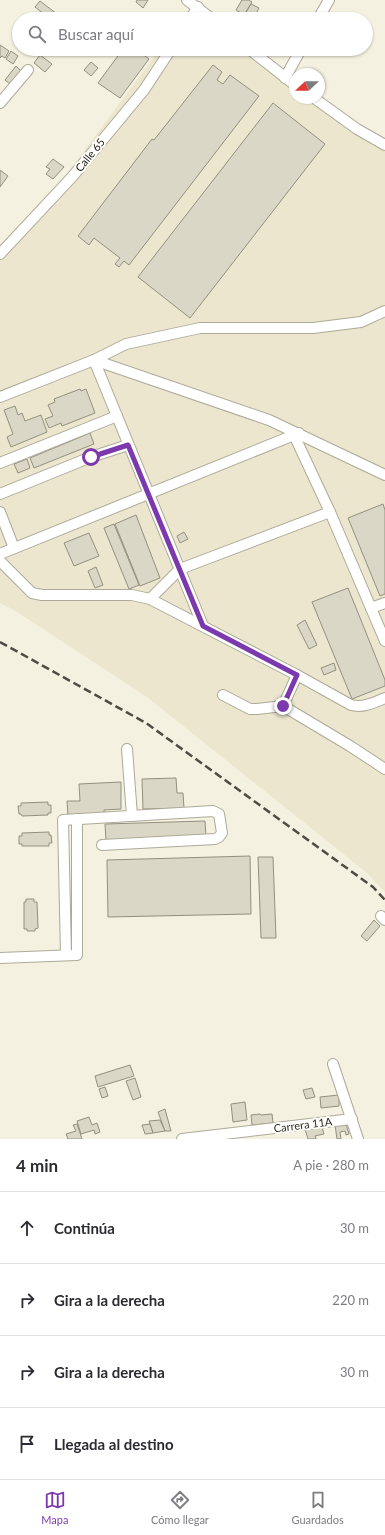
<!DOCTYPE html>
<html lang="es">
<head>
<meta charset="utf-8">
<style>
  body { margin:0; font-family:Lato,sans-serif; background:#f7f7f7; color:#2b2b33 }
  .compass { position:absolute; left:289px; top:68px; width:36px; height:36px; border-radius:50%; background:#fff; box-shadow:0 1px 3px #0004; rotate:248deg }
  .stop { position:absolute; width:12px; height:12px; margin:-9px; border:3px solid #7c39ad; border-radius:50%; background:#fff }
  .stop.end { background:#7c39ad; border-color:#fff; box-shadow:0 1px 4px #0008 }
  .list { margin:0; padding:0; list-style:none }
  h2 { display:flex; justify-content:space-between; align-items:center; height:52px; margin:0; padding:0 16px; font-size:17px }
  h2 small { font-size:13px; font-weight:400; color:#7c7c81 }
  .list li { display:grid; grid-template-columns:26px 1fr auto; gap:12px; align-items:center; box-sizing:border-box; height:72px; padding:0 16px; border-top:1px solid #e1e1e2 }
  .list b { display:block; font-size:15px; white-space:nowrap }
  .list em { font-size:13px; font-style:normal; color:#7c7c81 }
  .icon { flex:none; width:22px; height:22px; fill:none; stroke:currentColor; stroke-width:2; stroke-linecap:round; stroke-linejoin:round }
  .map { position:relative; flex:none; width:385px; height:1139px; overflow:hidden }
  .search { position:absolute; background:#fff; box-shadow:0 1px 3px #0004; left:12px; right:12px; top:12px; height:44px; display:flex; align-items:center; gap:10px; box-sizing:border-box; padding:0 14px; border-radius:22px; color:#7c7c81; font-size:15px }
  .sheet { height:340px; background:#fff }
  nav { display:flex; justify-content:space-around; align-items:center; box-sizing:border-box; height:56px; border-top:1px solid #e1e1e2; background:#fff; font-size:11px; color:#7c7c81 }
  nav a { display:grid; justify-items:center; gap:2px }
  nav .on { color:#7c39ad }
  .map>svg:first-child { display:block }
  .built { fill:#ebe6cd }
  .building { fill:#dad7c6; stroke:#939080 }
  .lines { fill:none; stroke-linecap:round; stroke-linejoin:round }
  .minor-casing { stroke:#adaa99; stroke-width:12 }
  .minor { stroke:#fff; stroke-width:10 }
  .rail { stroke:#4e4b43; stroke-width:2.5; stroke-dasharray:8 4; stroke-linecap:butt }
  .route { stroke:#7c39ad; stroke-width:5 }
  .labels { text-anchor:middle; stroke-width:4; stroke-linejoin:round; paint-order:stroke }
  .street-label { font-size:11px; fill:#282620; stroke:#fffefa }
</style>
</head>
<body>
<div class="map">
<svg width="385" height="1139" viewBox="0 0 385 1139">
  <rect width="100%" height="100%" fill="#f5f1e0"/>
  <polygon class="built" points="160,49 248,49 295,82 295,98 319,97 385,140 385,892 367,873 147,697 14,610 0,603 0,245 69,171"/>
  <g class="building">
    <polygon points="137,0 148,0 143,8 136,2"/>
    <polygon points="242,0 249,0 252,2 244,15 236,10"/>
    <polygon points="40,1 57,14 54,19 50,19 35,7"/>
    <polygon points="251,4 259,8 253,19 242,19"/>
    <polygon points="0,45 9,51 5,58 2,56 0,58"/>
    <polygon points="123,49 136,49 149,59 120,98 98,83"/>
    <polygon points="11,51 18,56 13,64 6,59"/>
    <polygon points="40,55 52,64 45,72 34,63"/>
    <polygon points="91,62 98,68 91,76 84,70"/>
    <polygon points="213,65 222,72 217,80 223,84 230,75 259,96 129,265 124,261 119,267 115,264 120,258 94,238 89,245 78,236 152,139 154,140"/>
    <polygon points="16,66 21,71 10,84 5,80"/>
    <polygon points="273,103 325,144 190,318 138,277"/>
    <polygon points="53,159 64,167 53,179 46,174 50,169 46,167"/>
    <polygon points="0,170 8,176 0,187"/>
    <polygon points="80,389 81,391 86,389 95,413 62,426 61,423 49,428 45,419 53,416 48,405 55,402 54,399"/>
    <polygon points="15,406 18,415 22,413 25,421 41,415 47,432 11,447 7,437 13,434 4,410"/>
    <polygon points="90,433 94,444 34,468 30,458"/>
    <polygon points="27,459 30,468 18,473 14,464"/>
    <polygon points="383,504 385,510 385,594 380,596 348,518"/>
    <polygon points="136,515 160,578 140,586 115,524"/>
    <polygon points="114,524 139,585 129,589 104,528"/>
    <polygon points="184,532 188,539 180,543 177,536"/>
    <polygon points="89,533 99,556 74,566 64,543"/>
    <polygon points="96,567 103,585 95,588 88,571"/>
    <polygon points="348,588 385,680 385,686 352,699 312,602"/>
    <polygon points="305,620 317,645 309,649 297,625"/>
    <polygon points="334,663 336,670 324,675 321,668"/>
    <polygon points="176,778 177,793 183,793 184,808 143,809 142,779"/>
    <polygon points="121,782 121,809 104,810 104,814 68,815 67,801 80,801 79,784"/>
    <polygon points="48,802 48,805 51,805 51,813 48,813 48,815 22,816 21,814 19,814 18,806 21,806 21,803"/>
    <polygon points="205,821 206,837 106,840 105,824"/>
    <polygon points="49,832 49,835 51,835 52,843 49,843 49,846 22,846 22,844 19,844 19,836 22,836 22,833"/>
    <polygon points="250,856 251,914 108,917 107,860"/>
    <polygon points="258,857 273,857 276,938 261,938"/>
    <polygon points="26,899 34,899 34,902 37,902 38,928 35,929 35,931 27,931 27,929 24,929 24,902 26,902"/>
    <polygon points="374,920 380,926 367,941 361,936"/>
    <polygon points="130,1065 134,1076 98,1087 95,1076"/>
    <polygon points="135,1078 141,1097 133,1100 126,1081"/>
    <polygon points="105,1087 108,1096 102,1098 99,1089"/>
    <polygon points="312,1088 315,1097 306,1099 303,1090"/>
    <polygon points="339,1095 339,1106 321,1108 320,1097"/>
    <polygon points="245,1102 247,1120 233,1122 231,1104"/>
    <polygon points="165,1109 171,1131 165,1131 158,1112"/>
    <polygon points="260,1114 261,1115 272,1114 273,1123 252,1125 251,1115"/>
    <polygon points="89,1117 92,1125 97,1123 100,1132 95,1134 94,1130 81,1134 77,1121"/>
    <polygon points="160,1120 165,1131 153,1133 149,1121"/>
    <polygon points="77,1124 82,1139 68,1139 66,1134 76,1131 73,1125"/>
    <polygon points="150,1124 153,1133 145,1134 142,1125"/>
    <polygon points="346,1124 349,1134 346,1135 345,1131 340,1132 341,1139 337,1139 335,1125"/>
    <polygon points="322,1127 324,1134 315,1136 316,1139 308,1139 305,1129"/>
  </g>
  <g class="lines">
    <defs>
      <g id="minor">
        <polyline points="187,0 212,19"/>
        <polyline points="190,19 198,7"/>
        <polyline points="318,19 329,0"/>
        <polyline points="249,49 295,85"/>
        <polyline points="285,78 301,49"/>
        <polyline points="314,98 357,129 385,145"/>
        <polyline points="0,103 28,70"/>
        <polyline points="0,254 72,177 144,90 171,49"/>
        <polyline points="94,360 269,420 385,475"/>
        <polyline points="94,360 203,626"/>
        <polyline points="0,397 94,360 126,344 200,328 313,328 361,322 385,311"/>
        <polyline points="294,435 330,512 385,641"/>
        <polyline points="0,463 117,416"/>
        <polyline points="0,494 91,457 128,445"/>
        <polyline points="0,512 14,548"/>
        <polyline points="0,554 299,433"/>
        <path d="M0 561 32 593 42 595H132L150 599 297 675 351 705C363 708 373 703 385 698"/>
        <polyline points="150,599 180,569 330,512"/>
        <polyline points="371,608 385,603"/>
        <polyline points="223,695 250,709 257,709 283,706 350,746 385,769"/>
        <polyline points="283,706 297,675"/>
        <polyline points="127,749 132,816"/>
        <polyline points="381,916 385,920"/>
        <polyline points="66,955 63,820 213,811 219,814 222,833 219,837 215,839 102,845"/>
        <polyline points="0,958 77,955 77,819"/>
        <polyline points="333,1064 358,1139"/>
        <polyline points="182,1139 352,1119"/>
      </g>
    </defs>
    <use href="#minor" class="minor-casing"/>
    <use href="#minor" class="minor"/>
    <polyline class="rail" points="0,642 146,723 373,887 385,900"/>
  </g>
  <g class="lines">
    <polyline class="route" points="91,457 128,445 203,626 297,675 283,706"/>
  </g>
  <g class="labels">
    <g class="street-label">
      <text transform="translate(90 155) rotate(-51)" y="4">Calle 65</text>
      <text transform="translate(303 1125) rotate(-7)" y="4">Carrera 11A</text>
    </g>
  </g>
</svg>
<svg class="compass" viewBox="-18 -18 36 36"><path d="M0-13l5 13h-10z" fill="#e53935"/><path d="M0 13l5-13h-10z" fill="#7c7c81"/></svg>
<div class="stop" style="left:91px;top:457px"></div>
<div class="stop end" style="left:283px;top:706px"></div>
<div class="search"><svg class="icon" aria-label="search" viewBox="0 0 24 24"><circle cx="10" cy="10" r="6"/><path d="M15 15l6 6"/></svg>Buscar aquí</div>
</div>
<section class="sheet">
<h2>4 min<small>A pie · 280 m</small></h2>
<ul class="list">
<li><svg class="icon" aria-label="ahead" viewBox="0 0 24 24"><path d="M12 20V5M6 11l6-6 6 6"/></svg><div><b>Continúa</b></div><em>30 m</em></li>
<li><svg class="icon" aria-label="right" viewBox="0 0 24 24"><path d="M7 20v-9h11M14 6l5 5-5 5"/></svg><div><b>Gira a la derecha</b></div><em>220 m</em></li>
<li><svg class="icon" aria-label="right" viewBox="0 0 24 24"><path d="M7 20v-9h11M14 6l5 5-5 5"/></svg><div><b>Gira a la derecha</b></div><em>30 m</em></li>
<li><svg class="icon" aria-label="arrive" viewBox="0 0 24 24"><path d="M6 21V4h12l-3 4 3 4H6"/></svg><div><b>Llegada al destino</b></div></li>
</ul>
</section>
<nav>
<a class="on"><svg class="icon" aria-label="map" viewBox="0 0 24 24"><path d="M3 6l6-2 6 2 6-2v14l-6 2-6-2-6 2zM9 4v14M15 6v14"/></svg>Mapa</a>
<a><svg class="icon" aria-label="directions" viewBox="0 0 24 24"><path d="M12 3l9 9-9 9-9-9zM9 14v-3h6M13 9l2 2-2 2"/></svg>Cómo llegar</a>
<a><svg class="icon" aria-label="saved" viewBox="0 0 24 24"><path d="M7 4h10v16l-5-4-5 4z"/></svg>Guardados</a>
</nav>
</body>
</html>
